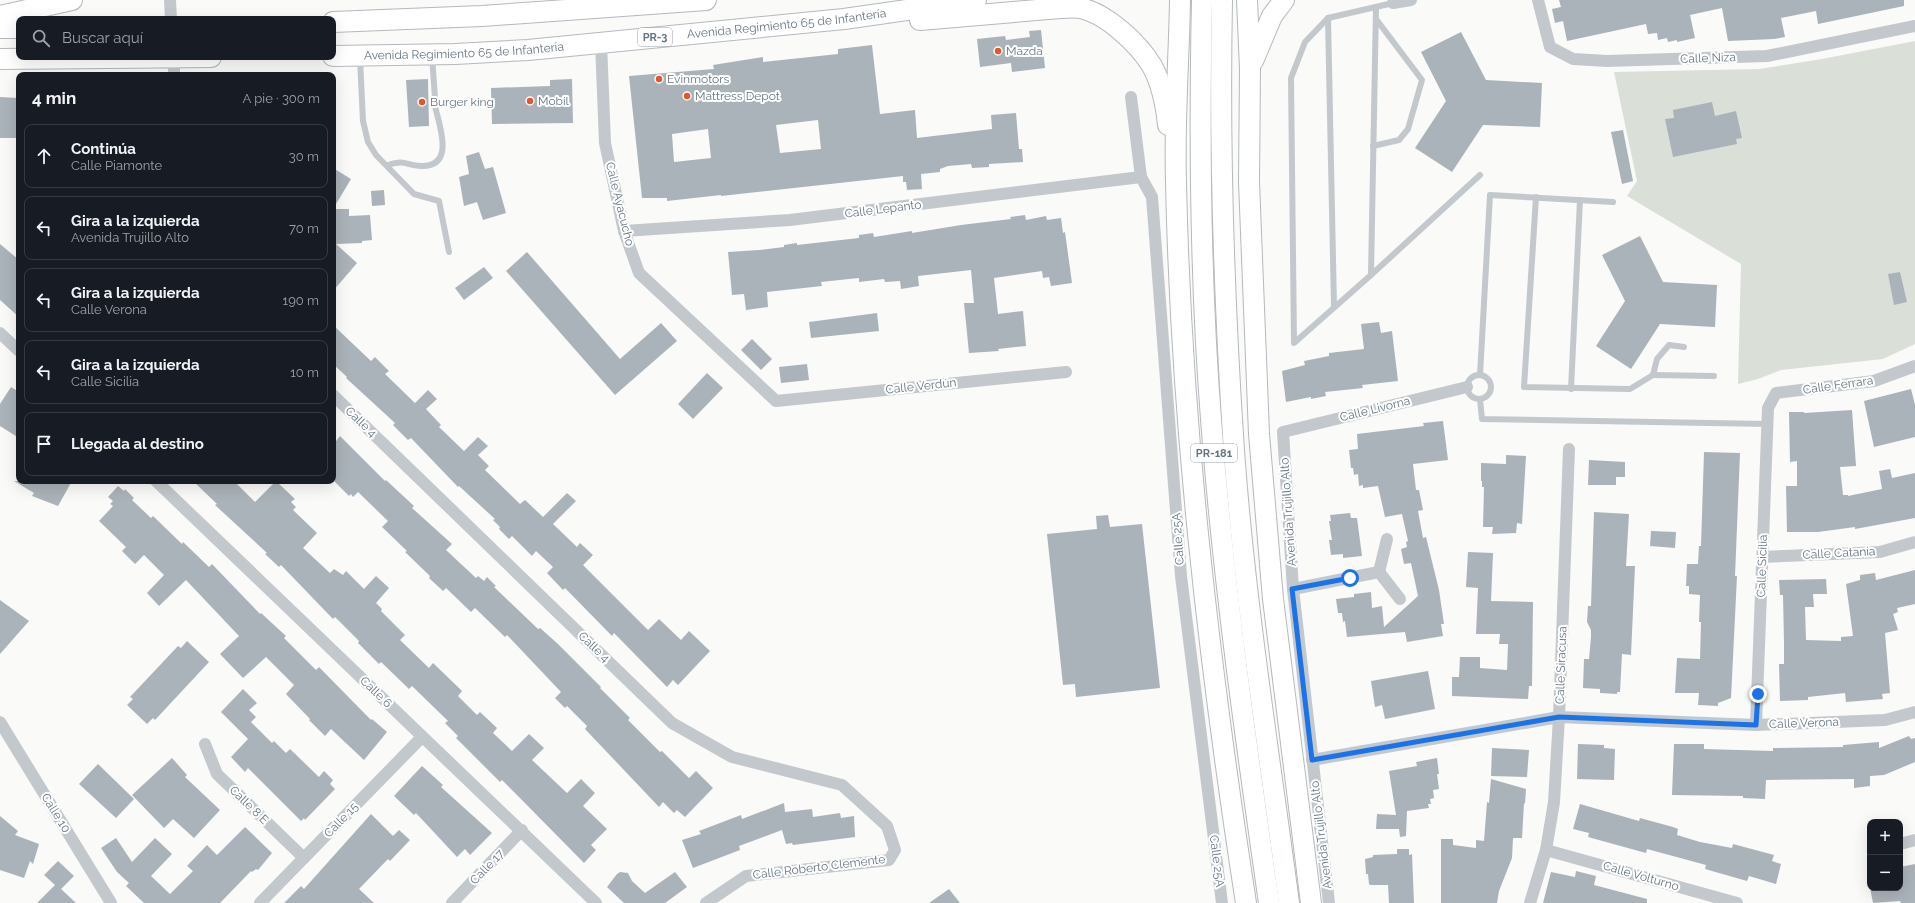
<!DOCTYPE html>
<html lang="es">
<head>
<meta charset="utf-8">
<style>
  body { margin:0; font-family:Raleway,sans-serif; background:#242831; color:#f1f3f6 }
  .controls { position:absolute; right:12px; bottom:12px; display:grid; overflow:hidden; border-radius:8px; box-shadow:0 4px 16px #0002 }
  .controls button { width:36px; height:36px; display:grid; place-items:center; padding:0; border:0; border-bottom:1px solid #363941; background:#171b24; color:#f1f3f6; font:20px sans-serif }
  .stop { position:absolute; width:12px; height:12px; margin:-9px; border:3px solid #1a73e8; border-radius:50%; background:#fff }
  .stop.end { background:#1a73e8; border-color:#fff; box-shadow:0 1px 4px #0008 }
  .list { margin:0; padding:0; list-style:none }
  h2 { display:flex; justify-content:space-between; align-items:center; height:52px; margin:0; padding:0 16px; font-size:17px }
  h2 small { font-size:13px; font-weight:400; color:#9ea1a6 }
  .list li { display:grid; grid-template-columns:26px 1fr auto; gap:12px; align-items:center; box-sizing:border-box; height:64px; margin:0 8px 8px; padding:0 8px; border:1px solid #363941; border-radius:8px }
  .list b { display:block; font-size:15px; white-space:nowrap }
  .list p { margin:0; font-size:13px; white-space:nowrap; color:#9ea1a6 }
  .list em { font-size:13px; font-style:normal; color:#9ea1a6 }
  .icon { flex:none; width:22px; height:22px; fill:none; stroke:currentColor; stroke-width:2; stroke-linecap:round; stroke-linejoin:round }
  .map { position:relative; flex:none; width:1915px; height:903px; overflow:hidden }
  .search { position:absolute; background:#171b24; box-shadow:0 4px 16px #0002; left:16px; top:16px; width:320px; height:44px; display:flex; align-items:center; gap:10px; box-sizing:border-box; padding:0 14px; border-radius:8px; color:#9ea1a6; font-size:15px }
  .panel { position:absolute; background:#171b24; box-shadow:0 4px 16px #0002; left:16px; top:72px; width:320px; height:412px; border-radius:8px }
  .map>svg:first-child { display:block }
  .green { fill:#dadfd7 }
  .building { fill:#aab3b9; fill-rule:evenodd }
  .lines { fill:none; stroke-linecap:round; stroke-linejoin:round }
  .trunk-casing { stroke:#b4b9bd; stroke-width:22 }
  .service { stroke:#c3c8cc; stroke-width:6 }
  .minor { stroke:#c3c8cc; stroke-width:12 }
  .trunk { stroke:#fff; stroke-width:20 }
  .route { stroke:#1a73e8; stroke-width:5 }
  .poi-dot { fill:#e4572e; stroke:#fff; stroke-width:1.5 }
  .labels { text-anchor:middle; stroke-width:4; stroke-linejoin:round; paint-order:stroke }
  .shield { fill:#fff; stroke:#939fa8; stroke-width:1 }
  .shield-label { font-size:11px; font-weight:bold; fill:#657683 }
  .street-label { font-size:12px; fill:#657683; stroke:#fff }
  .poi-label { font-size:12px; fill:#657683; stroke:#fff; text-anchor:start }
</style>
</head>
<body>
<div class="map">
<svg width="1915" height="903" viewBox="0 0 1915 903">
  <rect width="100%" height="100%" fill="#fafaf8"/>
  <polygon class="green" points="1915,41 1915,344 1883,359 1781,370 1758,379 1738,384 1741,264 1627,196 1637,181 1614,72 1759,69 1822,59"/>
  <g class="building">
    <polygon points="1559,0 1904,0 1904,6 1818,24 1816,11 1781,18 1785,37 1774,39 1728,41 1722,8 1690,15 1695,38 1677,42 1677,40 1668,42 1667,38 1658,40 1657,33 1648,34 1646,24 1567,41 1563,21 1555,23 1552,9 1561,7"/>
    <polygon points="1041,30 1045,68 1012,72 1011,63 980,67 977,39 1005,36 1006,40 1030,37 1029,31"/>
    <polygon points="1461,32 1486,80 1542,83 1540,127 1483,125 1452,172 1415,148 1446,101 1421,52"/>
    <path d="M872 45 880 114 915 110 917 138 992 129 991 115 1016 113 1019 149H1022L1023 162 989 164V167L972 168 971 164 948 166 940 169V172L921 174 922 189 907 190 906 182H903V176L721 196V195L667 201V198H642L629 76 714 69 713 65 763 57V62L838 54V49ZM818 120 821 149 780 153 776 125ZM708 129 711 158 674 162 672 134Z"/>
    <polygon points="428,79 429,126 409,127 406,80"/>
    <polygon points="572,79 573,123 492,124 491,88 550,86 550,80"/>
    <polygon points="0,97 19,98 18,138 0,138"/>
    <polygon points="1712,102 1715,116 1736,111 1742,138 1736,139 1737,144 1673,157 1665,119 1674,118 1673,110"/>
    <polygon points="1623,130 1633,181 1622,184 1611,132"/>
    <polygon points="479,152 485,169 493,167 506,213 483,220 477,202 464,206 459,177 469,174 466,156"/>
    <polygon points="333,168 351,179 333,209 349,209 349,216 370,215 372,240 362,241 362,243 336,244 357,263 333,291"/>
    <polygon points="384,190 385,205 372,206 371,191"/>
    <polygon points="1025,215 1026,220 1046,216 1047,220 1061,218 1063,233 1065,232 1072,283 1051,286 1049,277 1043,278 1042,271 994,278 998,314 1023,311 1026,346 998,349 999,351 969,353 964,303 974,303 971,270 918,276 919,286 901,289 900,281 885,282 884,279 859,282 859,278 849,279 821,282 822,286 767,292 768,307 746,310 744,294 732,295 728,252 759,250 784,247 784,245 797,243 797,245 859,238 859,235 873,233 874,237 912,231 912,233 961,225 1011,219 1010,217"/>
    <polygon points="1640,236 1663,282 1717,285 1715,327 1660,324 1631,369 1596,346 1625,301 1602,255"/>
    <polygon points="0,244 19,260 19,317 0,300"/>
    <polygon points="527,252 620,359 661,323 677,341 615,395 506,271"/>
    <polygon points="484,267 493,278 464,300 455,288"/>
    <polygon points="1900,272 1907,302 1894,305 1888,274"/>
    <polygon points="877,313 879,331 811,338 809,322"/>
    <polygon points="1379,322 1381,333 1392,331 1398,381 1362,385 1363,388 1325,392 1326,396 1311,399 1311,397 1286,402 1282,371 1305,365 1304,361 1329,356 1329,353 1364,349 1361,324"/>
    <polygon points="333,325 371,361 375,357 389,371 385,374 415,403 428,390 437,399 426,409 441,425 439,427 464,451 478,437 488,446 478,455 489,466 485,470 520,504 525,500 543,517 567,493 576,501 553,524 577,547 580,543 593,555 583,565 648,630 659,619 681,640 689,631 710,651 678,685 673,680 667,687 614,633 612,636 565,588 563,590 547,573 553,567 536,551 532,556 512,536 509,539 499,529 500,527 493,520 495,519 459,486 458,487 411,438 408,440 393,425 395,423 346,378 347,377 333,364"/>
    <polygon points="752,339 772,359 761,370 741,350"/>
    <polygon points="807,364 809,380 781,383 779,367"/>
    <polygon points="707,373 723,388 693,419 678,404"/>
    <polygon points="11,387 19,392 19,438 0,426 0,404"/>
    <polygon points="1911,389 1915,405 1915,437 1874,447 1864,401"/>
    <polygon points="1852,410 1856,466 1840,467 1843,495 1848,495 1848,496 1882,489 1879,471 1890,469 1892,478 1915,473 1915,518 1855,529 1855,527 1818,532 1787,532 1786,486 1797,486 1797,461 1790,462 1789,412 1804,412 1804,413"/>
    <polygon points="1443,421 1448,460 1413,464 1416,490 1419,490 1423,510 1418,511 1423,538 1426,537 1439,590 1444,624 1441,624 1443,636 1407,642 1405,632 1347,637 1345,621 1343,622 1342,613 1338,613 1336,599 1354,597 1354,594 1371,592 1372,608 1382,606 1384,627 1418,596 1411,563 1404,564 1401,549 1407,547 1406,542 1408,541 1402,514 1385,517 1378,486 1363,488 1363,485 1359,486 1358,474 1354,475 1353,468 1351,468 1349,450 1358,449 1357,434 1424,426 1423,423"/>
    <polygon points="340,436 385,481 386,480 414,506 412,508 452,544 446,550 476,578 478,576 484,581 487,577 496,586 494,587 538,629 540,628 558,644 601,687 600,688 630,718 628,720 660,752 662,751 689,778 696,771 713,788 685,817 677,810 674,813 663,802 659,807 585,729 587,726 567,706 565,708 555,698 561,692 507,635 505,637 475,608 471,612 446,588 443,591 429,578 430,576 405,552 407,551 382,527 388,521 358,492 353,497 351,494 349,496 333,480 333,445"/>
    <polygon points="1704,452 1740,453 1735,576 1737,576 1731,698 1718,703 1718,706 1698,705 1699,693 1675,693 1677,658 1700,659 1701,622 1699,622 1700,595 1689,594 1689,586 1686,586 1687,564 1698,564 1699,546 1701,546"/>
    <polygon points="1506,455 1526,456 1522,524 1517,523 1516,533 1492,534 1493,527 1483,527 1484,487 1482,487 1482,481 1481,481 1481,463 1506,464"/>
    <polygon points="1589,460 1625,462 1625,477 1616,477 1616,485 1588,485"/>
    <polygon points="14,481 72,481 58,506 32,496 34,493"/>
    <polygon points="193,481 234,481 255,502 276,481 295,499 291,502 296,507 293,510 317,533 303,548 330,573 334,569 343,575 346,571 364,589 376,576 389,588 376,603 382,609 381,611 405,635 400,640 429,668 433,663 459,688 462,691 458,696 477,715 480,712 497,728 493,733 512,751 529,734 544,748 532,760 567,793 581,779 595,793 583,806 607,829 591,845 596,850 584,863 519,797 502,780 500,782 456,738 458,736 445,723 448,721 412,686 409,689 381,662 379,664 358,643 359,641 335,617 333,619 281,565 279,567 265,554 267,553 215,505 217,504"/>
    <polygon points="118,486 124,491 125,489 134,498 132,500 151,518 153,516 182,544 183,542 209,567 212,564 260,614 261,613 286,636 284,638 316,670 319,667 371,720 372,719 387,732 364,760 331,729 325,736 309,720 310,719 286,694 294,685 266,657 243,678 220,654 239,636 186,580 159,606 147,593 164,575 144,555 135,564 122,551 126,547 99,521 113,506 110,504 113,501 108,497"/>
    <polygon points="1594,512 1629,514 1626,566 1635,566 1631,655 1622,654 1620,692 1617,692 1617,694 1600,693 1600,689 1583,688 1584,659 1589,659 1591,637 1591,630 1587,622 1588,606 1591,606"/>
    <polygon points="1350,513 1351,518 1357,518 1362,556 1343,558 1343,554 1331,555 1329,540 1332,540 1329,521 1331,521 1330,515"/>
    <polygon points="1108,515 1110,527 1142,524 1160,688 1076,697 1075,684 1063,685 1047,534 1097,529 1096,516"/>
    <polygon points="1651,531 1676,532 1675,548 1650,546"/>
    <polygon points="1468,552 1493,553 1491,601 1533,602 1532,686 1529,686 1528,699 1452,696 1452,677 1459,677 1460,657 1480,657 1480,668 1507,670 1508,644 1499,644 1500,634 1476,634 1478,588 1466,587"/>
    <polygon points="1915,570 1915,604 1897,608 1898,612 1893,614 1898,630 1885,633 1890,693 1882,694 1883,699 1846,702 1845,693 1808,697 1808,700 1780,701 1779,664 1784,664 1784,642 1783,595 1780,595 1779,580 1826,579 1827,594 1813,594 1814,607 1805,607 1806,640 1841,641 1841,637 1853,636 1846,584 1860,580 1860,575 1875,573 1876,580"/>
    <polygon points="0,600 29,621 0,654"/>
    <polygon points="187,641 209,662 155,720 153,718 147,724 127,705 133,699 130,697 178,646 181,648"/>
    <polygon points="1428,671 1435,709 1385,719 1382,705 1375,707 1371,681"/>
    <polygon points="243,689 257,703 249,710 256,717 251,722 272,743 274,741 286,753 290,749 319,777 324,771 333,780 330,784 335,789 305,820 304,818 301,821 248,768 245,772 231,757 248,739 221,712"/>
    <polygon points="1909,736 1911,739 1915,738 1915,762 1884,775 1870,776 1870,786 1854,788 1854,779 1766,780 1765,799 1743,798 1743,796 1672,795 1674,744 1704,744 1704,749 1773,751 1773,748 1843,747 1843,745 1879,742 1879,748"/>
    <polygon points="1578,744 1604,745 1604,748 1615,749 1614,780 1577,779"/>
    <polygon points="1492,748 1529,750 1527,777 1491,776"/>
    <polygon points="172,758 187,775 185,777 220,810 194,838 173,819 164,828 132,795"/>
    <polygon points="1437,758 1439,774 1437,774 1439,789 1433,790 1434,798 1430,799 1431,804 1428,804 1429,808 1407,811 1406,836 1400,837 1399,829 1376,829 1377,814 1396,815 1389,771 1417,766 1416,762"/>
    <polygon points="98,764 134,799 116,818 79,784"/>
    <polygon points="422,766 443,785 441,787 492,833 470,855 465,849 457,857 416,813 414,815 394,796"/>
    <polygon points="1491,779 1526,789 1525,804 1524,803 1522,838 1513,838 1512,858 1499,891 1497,903 1441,903 1441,839 1453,839 1453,845 1476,848 1476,840 1484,841 1487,802 1489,803"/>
    <polygon points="784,803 785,812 812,809 813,817 840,813 841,818 854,816 855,837 793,845 792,843 786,844 782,830 739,846 740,850 693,868 682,840 701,834 699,831 741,815 742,819"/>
    <polygon points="1580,804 1639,821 1640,818 1673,827 1678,829 1677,835 1700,842 1732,848 1733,844 1774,855 1772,861 1781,864 1776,884 1749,876 1747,881 1705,869 1706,865 1647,849 1646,853 1588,837 1589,833 1573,829"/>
    <polygon points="371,814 393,836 399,830 410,840 390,861 388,859 359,889 374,903 284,903 301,886 304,889"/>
    <polygon points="0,816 18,831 15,835 39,844 33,864 30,861 24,878 0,870"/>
    <polygon points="245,827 272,853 258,870 256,869 252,872 251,871 220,903 144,903 126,886 129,883 117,872 101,848 116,838 132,862 155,838 172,854 151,876 170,894 193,871 187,866 207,845 217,855"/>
    <polygon points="1397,849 1409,849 1409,855 1412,854 1414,903 1389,903 1388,885 1370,885 1369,884 1368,874 1366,874 1365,859 1373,857 1373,855 1397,854"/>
    <polygon points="58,861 74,876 61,889 76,903 37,903 55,885 44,875"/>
    <polygon points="1915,864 1915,903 1901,903 1900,901 1873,903 1870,888 1900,888 1900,867"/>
    <polygon points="1576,871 1596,876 1594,885 1647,899 1647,903 1543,903 1551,872 1575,877"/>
    <polygon points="620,872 628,873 632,881 645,893 675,872 687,887 665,903 624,903 607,887 617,874"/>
    <polygon points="949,889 960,903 929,903"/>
  </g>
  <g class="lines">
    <defs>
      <g id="trunk">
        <path d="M1180 0C1179 61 1174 122 1176 182 1181 424 1209 664 1246 903"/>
        <path d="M1202 0C1199 140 1200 279 1211 419 1223 581 1246 742 1269 903"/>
        <path d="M1222 0C1219 151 1224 301 1234 451 1245 602 1269 753 1289 903"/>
        <polyline points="1247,0 1250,69 1249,182 1259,434 1273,599 1311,903"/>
        <polyline points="0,16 72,0"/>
        <path d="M920 20 1060 8C1066 8 1073 7 1079 8 1105 12 1139 44 1152 66 1162 84 1166 105 1168 125"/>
        <polyline points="333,22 482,16 706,0"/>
        <polyline points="0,28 19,28"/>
        <path id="s1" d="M333 56 455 54 528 50 844 19 976 0"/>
        <polyline points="0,59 211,57"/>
        <polyline points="1253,61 1272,16 1284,0"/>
      </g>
    </defs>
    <use href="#trunk" class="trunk-casing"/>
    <g class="service">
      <polyline points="1393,3 1328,18 1305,42 1291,78 1294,343 1371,275 1480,175"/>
      <polyline points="1328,18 1334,307"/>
      <polyline points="432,56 435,98"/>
      <polyline points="360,59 363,121 368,142 376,155 414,194 439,201 449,252"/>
      <polyline points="1373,146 1399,140 1408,129 1422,80 1376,19"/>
      <path d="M388 165C407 159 405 166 421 166 456 167 439 125 435 106"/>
      <polyline points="1536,197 1524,387 1630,389 1653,375 1657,359 1669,345 1684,347"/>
      <polyline points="1371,275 1376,7"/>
      <circle cx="1479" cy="387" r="12"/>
      <polyline points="1480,375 1490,195 1613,202"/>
      <polyline points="1653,375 1714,376"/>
      <polyline points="1571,389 1580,200"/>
      <polyline points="1480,399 1482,419 1768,424"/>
    </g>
    <g class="minor">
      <polyline points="170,0 171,19"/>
      <polyline points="1538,0 1550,47 1573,59 1607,61 1767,56 1915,26"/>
      <polyline points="1393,3 1411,0"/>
      <polyline points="601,43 605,143 624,231 639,273 776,401 1066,372"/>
      <polyline points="174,57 174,75"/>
      <polyline points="1131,97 1141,177 1152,197 1181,576 1222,903"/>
      <polyline points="624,231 790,220 1141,177"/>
      <polyline points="0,333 19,351"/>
      <polyline points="333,395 672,723 732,757 842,785 887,826 895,850 889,860 746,876 706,903"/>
      <polyline points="156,481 596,903"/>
      <polyline points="1763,557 1880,552 1915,542"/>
      <polyline points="1379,572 1400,599"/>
      <polyline points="1379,572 1387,539"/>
      <polyline points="1293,589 1379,572"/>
      <polyline points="0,722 111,903"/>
      <polyline points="1756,725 1768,408 1776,393 1874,381 1915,366"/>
      <polyline points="205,744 217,774 304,858"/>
      <polyline points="1312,760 1559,717 1756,725 1885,720 1915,712"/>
      <polyline points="1900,844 1915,840"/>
      <polyline points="1546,850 1737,903"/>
      <polyline points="260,903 422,737"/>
      <polyline points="452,903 522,830"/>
      <polyline points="1329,903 1293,589 1283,432 1467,387"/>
      <polyline points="1530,903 1546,850 1554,802 1559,717 1569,449"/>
    </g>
    <use href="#trunk" class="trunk"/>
  </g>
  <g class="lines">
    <polyline class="route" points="1350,578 1292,589 1312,760 1559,717 1756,725 1758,694"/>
  </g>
  <g class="poi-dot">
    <circle cx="998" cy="51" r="4"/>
    <circle cx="659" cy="79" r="4"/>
    <circle cx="687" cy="96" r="4"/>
    <circle cx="530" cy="101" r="4"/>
    <circle cx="422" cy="102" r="4"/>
  </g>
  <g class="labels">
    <g class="shield">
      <rect x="638" y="28" width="34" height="18" rx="3"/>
      <rect x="1191" y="444" width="46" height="18" rx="3"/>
    </g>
    <g class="shield-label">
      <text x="655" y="41">PR-3</text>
      <text x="1214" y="457">PR-181</text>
    </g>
    <g class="street-label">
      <text dy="4" stroke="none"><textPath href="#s1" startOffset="455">Avenida Regimiento 65 de Infantería</textPath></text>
      <text dy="4" stroke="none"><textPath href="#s1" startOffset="131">Avenida Regimiento 65 de Infantería</textPath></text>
      <text transform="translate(1708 58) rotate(-2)" y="4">Calle Niza</text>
      <text transform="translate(620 204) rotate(76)" y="4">Calle Ayacucho</text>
      <text transform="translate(883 209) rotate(-7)" y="4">Calle Lepanto</text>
      <text transform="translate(1838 385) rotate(-8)" y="4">Calle Ferrara</text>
      <text transform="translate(921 386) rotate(-6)" y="4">Calle Verdún</text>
      <text transform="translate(1375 409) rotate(-14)" y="4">Calle Livorna</text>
      <text transform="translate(361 422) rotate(44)" y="4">Calle 4</text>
      <text transform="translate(1288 512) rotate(-94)" y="4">Avenida Trujillo Alto</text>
      <text transform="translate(1178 539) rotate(-94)" y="4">Calle 25A</text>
      <text transform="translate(1839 553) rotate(-3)" y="4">Calle Catania</text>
      <text transform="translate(1762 566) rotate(-88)" y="4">Calle Sicilia</text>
      <text transform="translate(594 647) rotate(44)" y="4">Calle 4</text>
      <text transform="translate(1561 665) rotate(-88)" y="4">Calle Siracusa</text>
      <text transform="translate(376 692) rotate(44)" y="4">Calle 6</text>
      <text transform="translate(1804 723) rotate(-2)" y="4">Calle Verona</text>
      <text transform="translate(249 805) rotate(44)" y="4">Calle 8 E</text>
      <text transform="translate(56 813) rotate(58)" y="4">Calle 10</text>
      <text transform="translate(341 820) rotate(-46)" y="4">Calle 15</text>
      <text transform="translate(1321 835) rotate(-97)" y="4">Avenida Trujillo Alto</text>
      <text transform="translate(1217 861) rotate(83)" y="4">Calle 25A</text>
      <text transform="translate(487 867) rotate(-46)" y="4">Calle 17</text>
      <text transform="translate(819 867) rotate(-7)" y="4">Calle Roberto Clemente</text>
      <text transform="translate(1641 876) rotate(16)" y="4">Calle Volturno</text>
    </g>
    <g class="poi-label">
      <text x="1006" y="55">Mazda</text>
      <text x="667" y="83">Evinmotors</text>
      <text x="695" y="100">Mattress Depot</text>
      <text x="538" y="105">Mobil</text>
      <text x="430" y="106">Burger king</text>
    </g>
  </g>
</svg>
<div class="controls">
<button>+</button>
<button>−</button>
</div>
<div class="stop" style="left:1350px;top:578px"></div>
<div class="stop end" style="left:1758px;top:694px"></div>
<div class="search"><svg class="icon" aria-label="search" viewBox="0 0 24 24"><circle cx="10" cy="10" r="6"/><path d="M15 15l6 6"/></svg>Buscar aquí</div>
<section class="panel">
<h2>4 min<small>A pie · 300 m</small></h2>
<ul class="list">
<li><svg class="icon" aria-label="ahead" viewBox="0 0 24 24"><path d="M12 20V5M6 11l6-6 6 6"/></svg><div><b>Continúa</b><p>Calle Piamonte</p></div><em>30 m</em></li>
<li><svg class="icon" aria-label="left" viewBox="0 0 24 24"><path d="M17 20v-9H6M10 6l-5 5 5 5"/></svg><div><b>Gira a la izquierda</b><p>Avenida Trujillo Alto</p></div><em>70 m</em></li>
<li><svg class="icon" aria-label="left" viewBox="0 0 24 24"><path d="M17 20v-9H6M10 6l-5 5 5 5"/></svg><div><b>Gira a la izquierda</b><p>Calle Verona</p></div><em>190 m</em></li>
<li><svg class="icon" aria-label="left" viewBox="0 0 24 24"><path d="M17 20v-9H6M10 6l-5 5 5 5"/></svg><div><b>Gira a la izquierda</b><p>Calle Sicilia</p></div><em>10 m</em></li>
<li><svg class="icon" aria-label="arrive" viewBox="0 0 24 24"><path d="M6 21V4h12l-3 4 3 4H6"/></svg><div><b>Llegada al destino</b></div></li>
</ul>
</section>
</div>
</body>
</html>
